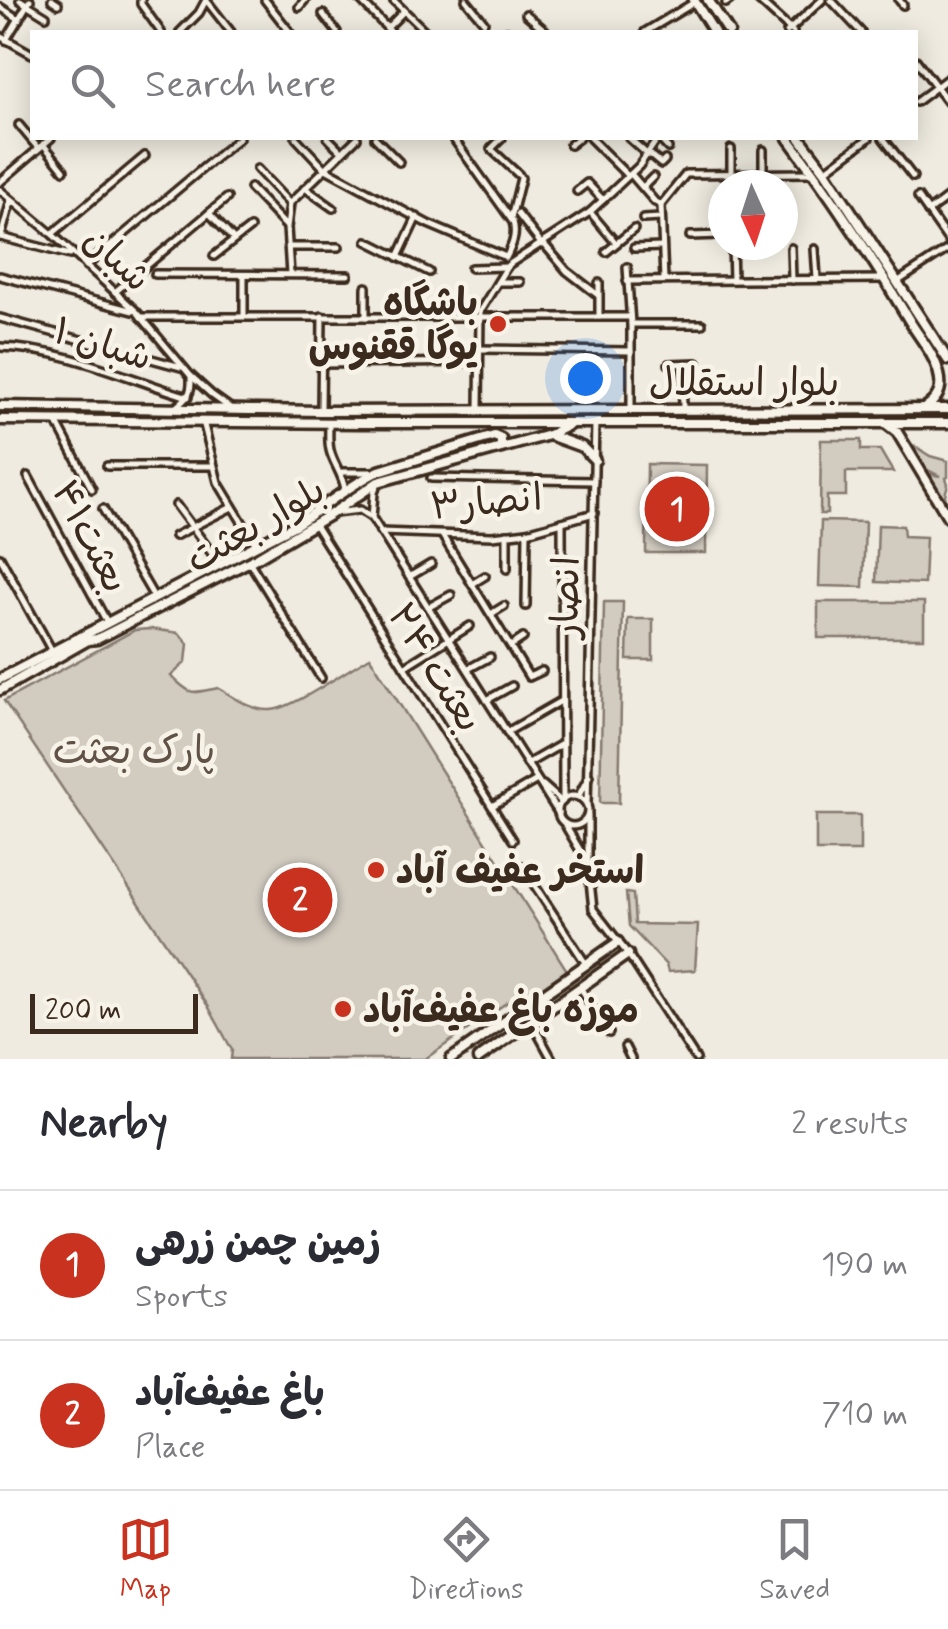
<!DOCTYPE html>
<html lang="en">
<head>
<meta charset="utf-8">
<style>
  body { margin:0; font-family:Mynerve,"Playpen Sans Arabic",sans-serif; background:#f2f2f3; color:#2b2b33 }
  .compass { position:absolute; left:708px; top:170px; width:90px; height:90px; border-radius:50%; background:#fff; box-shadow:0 5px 25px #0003; rotate:177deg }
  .scale { position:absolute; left:30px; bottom:25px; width:168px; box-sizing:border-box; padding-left:10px; border:5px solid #3b2a1e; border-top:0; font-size:28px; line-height:35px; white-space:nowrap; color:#3b2a1e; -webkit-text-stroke:8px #f7f3e8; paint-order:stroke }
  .you { position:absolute; left:585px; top:378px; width:35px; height:35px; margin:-25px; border:8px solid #fff; border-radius:50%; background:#1a73e8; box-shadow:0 0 0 15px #1a73e833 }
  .badge { display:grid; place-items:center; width:65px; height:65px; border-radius:50%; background:#c8321e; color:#fff; font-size:32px; font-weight:700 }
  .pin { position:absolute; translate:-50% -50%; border:5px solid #fff; box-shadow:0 2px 10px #0006 }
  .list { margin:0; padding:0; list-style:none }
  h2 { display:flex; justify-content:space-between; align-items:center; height:130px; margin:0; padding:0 40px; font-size:42px }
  h2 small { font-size:32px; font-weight:400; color:#7c7c81 }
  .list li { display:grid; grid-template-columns:65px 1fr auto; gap:30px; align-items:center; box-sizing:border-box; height:150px; padding:0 40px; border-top:2px solid #e1e1e2 }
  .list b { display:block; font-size:38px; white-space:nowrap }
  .list p { margin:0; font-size:32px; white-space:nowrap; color:#7c7c81 }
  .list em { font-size:32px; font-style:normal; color:#7c7c81 }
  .icon { flex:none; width:55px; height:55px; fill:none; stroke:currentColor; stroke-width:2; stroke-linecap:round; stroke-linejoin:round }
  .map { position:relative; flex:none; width:948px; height:1059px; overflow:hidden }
  .search { position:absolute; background:#fff; box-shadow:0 5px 25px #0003; left:30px; right:30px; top:30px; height:110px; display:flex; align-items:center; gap:25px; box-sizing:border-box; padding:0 35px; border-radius:0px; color:#7c7c81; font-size:38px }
  .sheet { height:430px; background:#fff }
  nav { display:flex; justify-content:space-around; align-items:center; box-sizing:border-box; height:140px; border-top:2px solid #e1e1e2; background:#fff; font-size:28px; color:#7c7c81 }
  nav a { display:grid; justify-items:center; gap:5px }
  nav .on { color:#c8321e }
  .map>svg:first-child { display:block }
  .green { fill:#d1cbc0; stroke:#867a6f; stroke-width:2.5 }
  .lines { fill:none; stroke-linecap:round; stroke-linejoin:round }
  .minor-casing { stroke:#3b2a1e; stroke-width:12 }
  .major-casing { stroke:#3b2a1e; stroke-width:15 }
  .minor { stroke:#f7f3e8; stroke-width:5 }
  .major { stroke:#f7f3e8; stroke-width:8 }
  .poi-dot { fill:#c8321e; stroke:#f7f3e8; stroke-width:4 }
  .labels { text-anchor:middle; stroke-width:9; stroke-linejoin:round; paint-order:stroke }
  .street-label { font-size:38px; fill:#3b2a1e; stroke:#f7f3e8 }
  .poi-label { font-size:38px; font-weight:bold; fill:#3b2a1e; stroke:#f7f3e8; text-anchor:start }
  .park-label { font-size:38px; fill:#605246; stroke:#f7f3e8 }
</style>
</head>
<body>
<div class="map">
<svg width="948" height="1059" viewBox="0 0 948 1059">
  <rect width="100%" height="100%" fill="#efebe0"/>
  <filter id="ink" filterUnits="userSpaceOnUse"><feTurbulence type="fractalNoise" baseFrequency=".01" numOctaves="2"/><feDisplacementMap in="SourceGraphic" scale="20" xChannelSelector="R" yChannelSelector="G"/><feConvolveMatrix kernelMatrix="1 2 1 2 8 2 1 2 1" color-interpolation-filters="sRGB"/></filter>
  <g filter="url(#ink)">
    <g class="green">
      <polygon points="821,440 861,440 861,450 880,450 893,472 846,472 846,496 827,496 827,514 820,514"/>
      <polygon points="905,440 930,456 948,461 948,477 946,478 948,484 945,495 948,509 925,473 940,476 924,468"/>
      <polygon points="647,464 707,465 706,553 646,553"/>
      <polygon points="821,521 865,522 863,587 819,586"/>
      <polygon points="878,525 903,526 904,536 926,537 924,584 876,582"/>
      <polygon points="604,602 623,602 619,803 600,803"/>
      <rect x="818" y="602" width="106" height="36"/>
      <polygon points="628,619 653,619 653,660 627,660"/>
      <path d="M151 629 179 633 188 644 186 662 171 676C193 697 191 693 218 688 233 696 251 711 270 710 292 710 348 669 370 657L568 972 527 998 522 992 425 1059H231L232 1050 208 1006 4 701 135 630Z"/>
      <rect x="816" y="815" width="44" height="36"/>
      <polygon points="626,893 633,894 635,924 698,925 695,970 668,972 666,965 629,926"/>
    </g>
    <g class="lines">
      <defs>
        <g id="minor">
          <polyline points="20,0 46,16"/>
          <polyline points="52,0 58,4"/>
          <polyline points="141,0 141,4 161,32"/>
          <polyline points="206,0 231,32"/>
          <polyline points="265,0 290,32"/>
          <polyline points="360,0 391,32"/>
          <polyline points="393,0 426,32"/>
          <polyline points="466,0 484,22"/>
          <polyline points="758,0 793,32"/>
          <polyline points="831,0 861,32"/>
          <polyline points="899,0 903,5"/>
          <polyline points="726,3 730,0"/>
          <polyline points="0,7 19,19"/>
          <polyline points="299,7 305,0"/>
          <polyline points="323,14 337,32"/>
          <polyline points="526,14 547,32"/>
          <polyline points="387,28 404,11"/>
          <polyline points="507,31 509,32"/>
          <polyline points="180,32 199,13 206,0"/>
          <polyline points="645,32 695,2"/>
          <polyline points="787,32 822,0"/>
          <polyline points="0,36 32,54"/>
          <polyline points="6,40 30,0"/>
          <polyline points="916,60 948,102"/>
          <polyline points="916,102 948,78"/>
          <polyline points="19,125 38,148"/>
          <polyline points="296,138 324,168 428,224 506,257"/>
          <polyline points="328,138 342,152"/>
          <polyline points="375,138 399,162"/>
          <path d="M453 138 513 222C517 235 512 246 506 258"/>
          <polyline points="502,138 491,149 519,175"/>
          <polyline points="590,138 628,176"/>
          <polyline points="629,138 648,155"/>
          <polyline points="659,138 668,148"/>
          <polyline points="883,138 913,177"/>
          <polyline points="43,144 64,170"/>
          <polyline points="570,145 579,138"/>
          <polyline points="731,149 731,185"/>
          <polyline points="763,150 763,173"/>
          <polyline points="649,154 661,164 665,160"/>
          <polyline points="257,169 289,203"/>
          <polyline points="825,171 869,138"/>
          <polyline points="631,174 655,202 661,205"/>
          <polyline points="0,182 51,138"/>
          <polyline points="643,187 653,177"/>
          <polyline points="250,188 286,226"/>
          <polyline points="305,188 333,208"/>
          <polyline points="0,190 52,234 137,312 190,375 212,395 233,410"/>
          <polyline points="577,191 587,183 603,200"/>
          <polyline points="918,197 948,240"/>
          <polyline points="661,205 686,174 813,173"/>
          <polyline points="661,205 664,280"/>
          <polyline points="590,212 616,243"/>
          <polyline points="928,212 948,197"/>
          <polyline points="209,213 234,240"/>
          <polyline points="518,214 542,245"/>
          <polyline points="511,218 521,178"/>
          <polyline points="643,219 661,218"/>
          <polyline points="52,234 145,156"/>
          <polyline points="690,236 723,235"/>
          <polyline points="1,237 70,255"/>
          <polyline points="1,237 11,200"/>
          <polyline points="367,241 429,272"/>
          <polyline points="544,244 567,271 598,295"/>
          <polyline points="732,245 733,280"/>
          <polyline points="289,247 339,247"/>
          <polyline points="634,248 662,247"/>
          <polyline points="791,248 792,280"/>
          <polyline points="815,249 817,279"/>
          <polyline points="606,252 634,229"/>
          <polyline points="214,256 250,228"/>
          <polyline points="398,257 417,217"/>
          <polyline points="86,266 239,138"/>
          <polyline points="627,267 631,324 631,410"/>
          <polyline points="471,268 507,267"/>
          <polyline points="155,274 348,275"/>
          <polyline points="290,274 287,228 290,203 357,138"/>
          <polyline points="244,275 244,316"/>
          <polyline points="0,276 133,311"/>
          <polyline points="627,281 884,279"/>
          <polyline points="498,282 520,282"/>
          <polyline points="897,282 948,249"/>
          <polyline points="599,283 599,317"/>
          <polyline points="366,287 366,317"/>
          <polyline points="115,292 227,198"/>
          <polyline points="141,317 630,317"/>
          <polyline points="0,318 181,367"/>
          <polyline points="631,324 702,324"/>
          <path d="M0 347C66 349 126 378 188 397"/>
          <polyline points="479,349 631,351"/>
          <polyline points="322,364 479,362"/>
          <polyline points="669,364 697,363"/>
          <polyline points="682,364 683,409"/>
          <path d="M175 408C187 398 192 394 191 378"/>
          <polyline points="321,411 322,316"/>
          <polyline points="479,411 480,311 508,265 590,212 639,166 658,138"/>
          <polyline points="56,421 92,489"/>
          <polyline points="203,421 218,482 256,545"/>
          <path d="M329 424C329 432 328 441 330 450 333 464 343 474 345 490"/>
          <polyline points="107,466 213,466"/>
          <polyline points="342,472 371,472"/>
          <polyline points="28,476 107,622"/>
          <polyline points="431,478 594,481"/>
          <polyline points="176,505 219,563"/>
          <polyline points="294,505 300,513"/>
          <polyline points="103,509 154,597"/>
          <polyline points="334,513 360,510 372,518 374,493 378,482"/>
          <polyline points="372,518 559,814"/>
          <polyline points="562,522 563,801"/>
          <polyline points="315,525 513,840"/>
          <polyline points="380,532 492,536 527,532 594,513"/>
          <polyline points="507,534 507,569"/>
          <polyline points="442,535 529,677 542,671"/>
          <polyline points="175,536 230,508"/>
          <polyline points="0,557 52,651"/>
          <polyline points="249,561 321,678"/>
          <polyline points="409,577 431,564"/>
          <polyline points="472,584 485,576"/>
          <polyline points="526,606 527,532"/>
          <polyline points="429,607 451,595"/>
          <polyline points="491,614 504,606"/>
          <polyline points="511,646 523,638"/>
          <polyline points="404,667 470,626"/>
          <polyline points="468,669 490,657"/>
          <polyline points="487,700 512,686"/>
          <polyline points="507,732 561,701"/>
          <polyline points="527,764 562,744"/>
          <polyline points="543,785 562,802"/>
          <circle cx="573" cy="811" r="15"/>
          <polyline points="578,797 589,776"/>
          <polyline points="492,806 537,780"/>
          <polyline points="587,806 595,423"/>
          <polyline points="588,815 588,863 593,909 628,954 696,1059"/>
          <polyline points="565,825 587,862"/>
          <polyline points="522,866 586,964"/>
          <polyline points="580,987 609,1033"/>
          <polyline points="531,1021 552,1059"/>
          <polyline points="625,1047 631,1059"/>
        </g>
        <g id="major">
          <polyline points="694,0 714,32"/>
          <polyline points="708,0 729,32"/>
          <path d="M788 138C831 196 872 257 909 320 919 337 935 355 939 374 943 389 938 399 926 407"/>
          <polyline points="800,138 825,171 948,360"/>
          <polyline points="0,406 321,411 948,409"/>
          <polyline points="0,420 361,423 948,423"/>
          <polyline points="884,422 897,432 948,517"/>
          <polyline points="549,435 582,447 595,460"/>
          <path d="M0 679 295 525C323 508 349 485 379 471L494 436 501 439V447"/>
          <polyline points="0,690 88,640 97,639 258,557 331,514 378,482 549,435 569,425"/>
          <polyline points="451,1059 618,942"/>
          <polyline points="478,1059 628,954"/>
        </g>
      </defs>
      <use href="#minor" class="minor-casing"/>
      <use href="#major" class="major-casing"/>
      <use href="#minor" class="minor"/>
      <use href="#major" class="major"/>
    </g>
  </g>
  <g class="poi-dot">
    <circle cx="498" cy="324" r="10"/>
    <circle cx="376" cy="870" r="10"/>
    <circle cx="343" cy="1009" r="10"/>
  </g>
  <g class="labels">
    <g class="street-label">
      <text transform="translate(118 258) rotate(43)" y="13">شبان</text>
      <text transform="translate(103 343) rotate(17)" y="13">۱ شبان</text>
      <text x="744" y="395">بلوار استقلال</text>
      <text transform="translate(486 501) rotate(-5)" y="13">انصار۳</text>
      <text transform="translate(255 524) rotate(-30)" y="13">بلوار بعثت</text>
      <text transform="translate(91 536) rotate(62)" y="13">بعثت۴۱</text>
      <text transform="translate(565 597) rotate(-89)" y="13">انصار</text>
      <text transform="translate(436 667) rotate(58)" y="13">بعثت ۲۴</text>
    </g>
    <g class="poi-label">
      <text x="478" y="315" text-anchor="end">باشگاه<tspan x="478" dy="44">یوگا ققنوس</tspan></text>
      <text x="396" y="883">استخر عفیف آباد</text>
      <text x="363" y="1022">موزه باغ عفیف‌آباد</text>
    </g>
    <g class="park-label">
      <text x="134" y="763">پارک بعثت</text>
    </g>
  </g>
</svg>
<svg class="compass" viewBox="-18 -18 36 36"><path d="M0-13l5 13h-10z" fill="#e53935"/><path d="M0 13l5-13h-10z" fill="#7c7c81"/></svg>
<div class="scale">200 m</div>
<div class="you"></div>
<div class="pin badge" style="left:677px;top:509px">1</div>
<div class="pin badge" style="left:300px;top:900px">2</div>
<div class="search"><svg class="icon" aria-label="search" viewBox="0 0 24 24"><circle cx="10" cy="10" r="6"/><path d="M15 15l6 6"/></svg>Search here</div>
</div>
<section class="sheet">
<h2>Nearby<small>2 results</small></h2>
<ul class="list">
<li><span class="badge">1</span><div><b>زمین چمن زرهی</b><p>Sports</p></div><em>190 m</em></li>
<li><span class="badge">2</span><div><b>باغ عفیف‌آباد</b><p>Place</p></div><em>710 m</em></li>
</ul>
</section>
<nav>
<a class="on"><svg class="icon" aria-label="map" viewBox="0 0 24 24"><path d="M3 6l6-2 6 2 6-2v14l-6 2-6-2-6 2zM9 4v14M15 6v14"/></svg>Map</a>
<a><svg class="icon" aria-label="directions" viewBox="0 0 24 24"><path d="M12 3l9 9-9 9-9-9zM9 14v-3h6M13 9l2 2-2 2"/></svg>Directions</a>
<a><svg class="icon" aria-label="saved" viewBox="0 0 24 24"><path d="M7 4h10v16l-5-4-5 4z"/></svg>Saved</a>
</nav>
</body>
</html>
